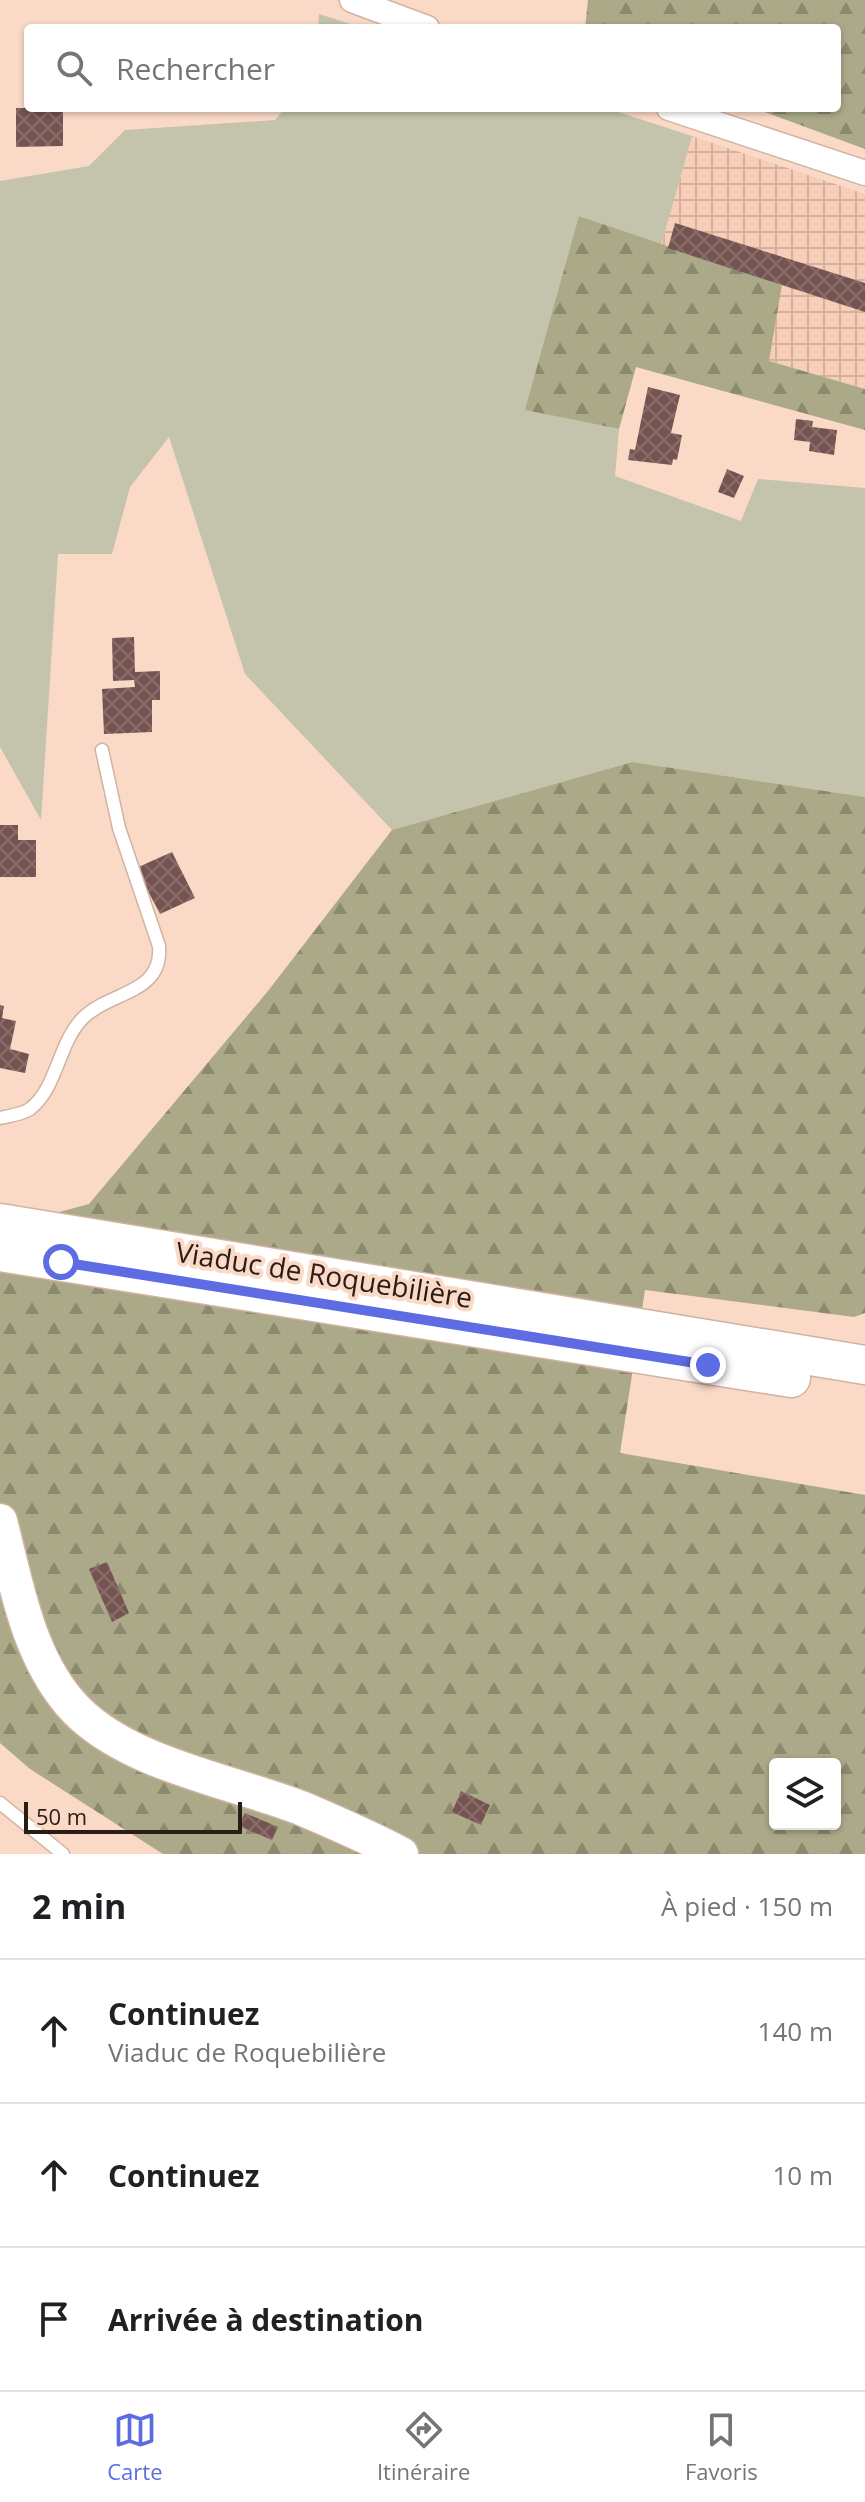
<!DOCTYPE html>
<html lang="fr">
<head>
<meta charset="utf-8">
<style>
  body { margin:0; font-family:"Open Sans",sans-serif; background:#f2f2f2; color:#202124 }
  .controls { position:absolute; right:24px; bottom:24px; display:grid; overflow:hidden; border-radius:8px; box-shadow:0 2px 6px #0004 }
  .controls button { width:72px; height:72px; display:grid; place-items:center; padding:0; border:0; border-bottom:2px solid #e0e0e0; background:#fff; color:#202124; font:40px sans-serif }
  .scale { position:absolute; left:24px; bottom:20px; width:218px; box-sizing:border-box; padding-left:8px; border:4px solid #291d16; border-top:0; font-size:22px; line-height:28px; white-space:nowrap; color:#291d16; -webkit-text-stroke:6px #fbd9c7; paint-order:stroke }
  .stop { position:absolute; width:24px; height:24px; margin:-18px; border:6px solid #5d6ce3; border-radius:50%; background:#fff }
  .stop.end { background:#5d6ce3; border-color:#fff; box-shadow:0 2px 8px #0008 }
  .list { margin:0; padding:0; list-style:none }
  h2 { display:flex; justify-content:space-between; align-items:center; height:104px; margin:0; padding:0 32px; font-size:34px }
  h2 small { font-size:26px; font-weight:400; color:#757577 }
  .list li { display:grid; grid-template-columns:52px 1fr auto; gap:24px; align-items:center; box-sizing:border-box; height:144px; padding:0 32px; border-top:2px solid #e0e0e0 }
  .list b { display:block; font-size:30px; white-space:nowrap }
  .list p { margin:0; font-size:26px; white-space:nowrap; color:#757577 }
  .list em { font-size:26px; font-style:normal; color:#757577 }
  .icon { flex:none; width:44px; height:44px; fill:none; stroke:currentColor; stroke-width:2; stroke-linecap:round; stroke-linejoin:round }
  .map { position:relative; flex:none; width:865px; height:1854px; overflow:hidden }
  .search { position:absolute; background:#fff; box-shadow:0 2px 6px #0004; left:24px; right:24px; top:24px; height:88px; display:flex; align-items:center; gap:20px; box-sizing:border-box; padding:0 28px; border-radius:8px; color:#757577; font-size:30px }
  .sheet { height:536px; background:#fff }
  nav { display:flex; justify-content:space-around; align-items:center; box-sizing:border-box; height:112px; border-top:2px solid #e0e0e0; background:#fff; font-size:22px; color:#757577 }
  nav a { display:grid; justify-items:center; gap:4px }
  nav .on { color:#5d6ce3 }
  .map>svg:first-child { display:block }
  .industrial { fill:url(#industrial-grid) }
  .grass { fill:#c4c3ac }
  .forest { fill:url(#forest-firs); fill-rule:evenodd }
  .building { fill:url(#building-cross-hatch) }
  .lines { fill:none; stroke-linecap:round; stroke-linejoin:round }
  .lane-casing { stroke:#d2b2a0; stroke-width:15 }
  .street-casing { stroke:#d2b2a0; stroke-width:27 }
  .secondary-casing { stroke:#d2b2a0; stroke-width:37 }
  .primary-casing { stroke:#d2b2a0; stroke-width:41 }
  .lane { stroke:#fff; stroke-width:12 }
  .street { stroke:#fff; stroke-width:24 }
  .secondary { stroke:#fff; stroke-width:34 }
  .primary { stroke:#fff; stroke-width:38 }
  .route { stroke:#5d6ce3; stroke-width:10 }
  .labels { text-anchor:middle; stroke-width:8; stroke-linejoin:round; paint-order:stroke }
  .street-label { font-size:28px; fill:#291d16; stroke:#fbd9c7 }
</style>
</head>
<body>
<div class="map">
<svg width="865" height="1854" viewBox="0 0 865 1854">
  <defs>
    <pattern id="industrial-grid" width="8" height="8" patternUnits="userSpaceOnUse" patternTransform="scale(2)"><rect width="8" height="8" fill="#f7ceb8"/><path d="M0 4h8M4 0v8" fill="none" stroke="#d4b09d"/></pattern>
    <pattern id="forest-firs" width="22" height="20" patternUnits="userSpaceOnUse" patternTransform="scale(2)"><rect width="22" height="20" fill="#aba988"/><path d="M5 1l3.5 6h-7zM16 11l3.5 6h-7z" fill="#8b896e"/></pattern>
    <pattern id="building-cross-hatch" width="8" height="8" patternUnits="userSpaceOnUse" patternTransform="scale(2)"><rect width="8" height="8" fill="#755351"/><path d="M0 0l8 8M0 8l8-8" fill="none" stroke="#886d6b"/></pattern>
  </defs>
  <rect width="100%" height="100%" fill="#fbd9c7"/>
  <polygon class="industrial" points="692,136 865,194 865,389 769,361 782,285 661,246"/>
  <g class="grass">
    <polygon points="319,14 363,28 318,28"/>
    <polygon points="285,108 606,108 692,136 661,246 580,216 526,410 619,429 615,476 741,521 758,479 865,488 865,797 632,762 392,830 245,674 169,437 130,487 112,554 58,554 41,820 0,747 0,181 89,166 125,130 275,120"/>
  </g>
  <g class="forest">
    <polygon points="588,0 865,0 865,149 754,108 837,108 837,28 585,28"/>
    <polygon points="579,216 782,285 769,361 865,389 865,430 636,367 619,429 525,410"/>
    <path d="M632 762 865 797V1313L854 1317 645 1290 620 1453 865 1495V1854H163L30 1769 0 1743V1228L89 1204 268 991 392 830ZM775 1764H835V1824H775Z"/>
  </g>
  <g class="building">
    <polygon points="16,108 63,108 63,146 16,147"/>
    <polygon points="675,223 865,283 865,312 668,248"/>
    <polygon points="648,387 680,395 671,433 682,435 677,460 673,459 672,465 628,460 630,449 635,450"/>
    <polygon points="796,419 813,421 812,427 837,430 834,455 809,451 810,442 794,440"/>
    <polygon points="727,469 744,476 734,498 718,492"/>
    <polygon points="134,637 135,672 160,671 160,700 152,700 152,732 104,734 102,689 135,687 134,680 113,681 112,638"/>
    <polygon points="0,825 18,825 18,840 36,840 36,877 0,877"/>
    <polygon points="172,852 195,898 160,914 136,868"/>
    <polygon points="0,1005 4,1006 2,1018 16,1021 10,1049 29,1054 25,1073 0,1068"/>
    <polygon points="107,1562 129,1613 112,1622 89,1569"/>
    <polygon points="461,1791 490,1805 481,1825 452,1812"/>
    <polygon points="245,1813 278,1827 272,1840 239,1826"/>
  </g>
  <g class="lines">
    <defs>
      <g id="lane">
        <path d="M0 1118C9 1116 23 1114 30 1109 58 1087 58 1042 84 1017 111 991 163 994 159 946L119 828 102 750"/>
        <polyline points="0,1803 63,1854"/>
      </g>
      <g id="street">
        <polyline points="352,0 427,28"/>
        <polyline points="669,108 865,173"/>
      </g>
      <path id="secondary" d="M0 1521C16 1583 27 1652 69 1702 120 1763 229 1780 301 1808 334 1822 368 1837 401 1854"/>
      <g id="primary">
        <polyline points="0,1223 865,1365"/>
        <polyline points="0,1252 791,1378"/>
      </g>
    </defs>
    <use href="#lane" class="lane-casing"/>
    <use href="#street" class="street-casing"/>
    <use href="#secondary" class="secondary-casing"/>
    <use href="#primary" class="primary-casing"/>
    <use href="#lane" class="lane"/>
    <use href="#street" class="street"/>
    <use href="#secondary" class="secondary"/>
    <use href="#primary" class="primary"/>
  </g>
  <g class="lines">
    <polyline class="route" points="61,1262 708,1365"/>
  </g>
  <g class="labels">
    <g class="street-label">
      <text transform="translate(324 1275) rotate(9)" y="10">Viaduc de Roquebilière</text>
    </g>
  </g>
</svg>
<div class="controls">
<button><svg class="icon" aria-label="layers" viewBox="0 0 24 24"><path d="M12 4l9 5-9 5-9-5zM3 14l9 5 9-5"/></svg></button>
</div>
<div class="scale">50 m</div>
<div class="stop" style="left:61px;top:1262px"></div>
<div class="stop end" style="left:708px;top:1365px"></div>
<div class="search"><svg class="icon" aria-label="search" viewBox="0 0 24 24"><circle cx="10" cy="10" r="6"/><path d="M15 15l6 6"/></svg>Rechercher</div>
</div>
<section class="sheet">
<h2>2 min<small>À pied · 150 m</small></h2>
<ul class="list">
<li><svg class="icon" aria-label="ahead" viewBox="0 0 24 24"><path d="M12 20V5M6 11l6-6 6 6"/></svg><div><b>Continuez</b><p>Viaduc de Roquebilière</p></div><em>140 m</em></li>
<li><svg class="icon" aria-label="ahead" viewBox="0 0 24 24"><path d="M12 20V5M6 11l6-6 6 6"/></svg><div><b>Continuez</b></div><em>10 m</em></li>
<li><svg class="icon" aria-label="arrive" viewBox="0 0 24 24"><path d="M6 21V4h12l-3 4 3 4H6"/></svg><div><b>Arrivée à destination</b></div></li>
</ul>
</section>
<nav>
<a class="on"><svg class="icon" aria-label="map" viewBox="0 0 24 24"><path d="M3 6l6-2 6 2 6-2v14l-6 2-6-2-6 2zM9 4v14M15 6v14"/></svg>Carte</a>
<a><svg class="icon" aria-label="directions" viewBox="0 0 24 24"><path d="M12 3l9 9-9 9-9-9zM9 14v-3h6M13 9l2 2-2 2"/></svg>Itinéraire</a>
<a><svg class="icon" aria-label="saved" viewBox="0 0 24 24"><path d="M7 4h10v16l-5-4-5 4z"/></svg>Favoris</a>
</nav>
</body>
</html>
